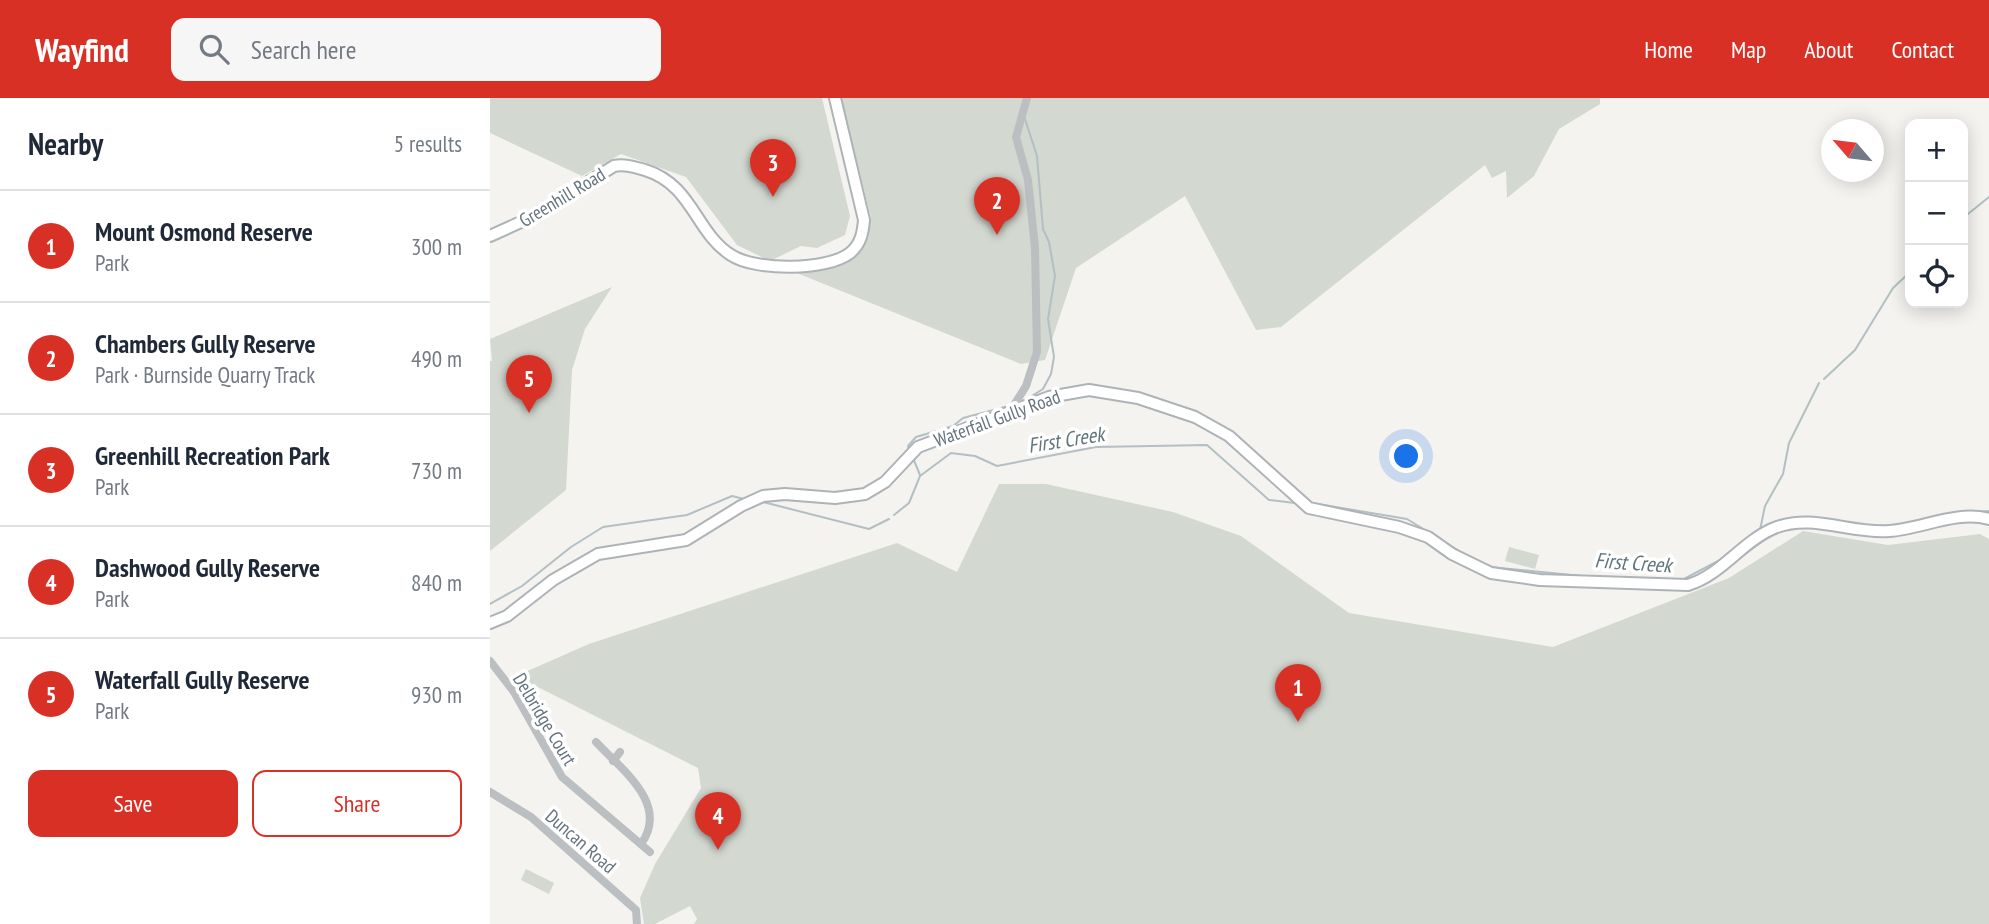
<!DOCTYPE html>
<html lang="en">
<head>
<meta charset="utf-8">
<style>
  body { margin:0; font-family:"PT Sans Narrow",sans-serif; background:#f6f6f7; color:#1f2937 }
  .controls { position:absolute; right:21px; top:21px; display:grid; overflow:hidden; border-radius:14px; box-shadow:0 4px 18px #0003 }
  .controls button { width:63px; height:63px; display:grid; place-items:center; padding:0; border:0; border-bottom:2px solid #e0e1e3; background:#fff; color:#1f2937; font:35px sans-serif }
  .compass { position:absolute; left:1331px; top:21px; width:63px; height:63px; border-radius:50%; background:#fff; box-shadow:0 4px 18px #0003; rotate:298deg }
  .you { position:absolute; left:917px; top:359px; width:24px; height:24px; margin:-18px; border:5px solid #fff; border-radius:50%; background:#1a73e8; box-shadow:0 0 0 10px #1a73e833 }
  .badge { display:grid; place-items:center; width:46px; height:46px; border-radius:50%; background:#d93025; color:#fff; font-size:23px; font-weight:700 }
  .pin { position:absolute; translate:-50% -58px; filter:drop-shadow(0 2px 4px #0008) }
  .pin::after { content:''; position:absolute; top:37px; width:24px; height:21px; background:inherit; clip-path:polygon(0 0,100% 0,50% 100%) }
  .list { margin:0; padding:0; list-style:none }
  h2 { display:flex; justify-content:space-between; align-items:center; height:91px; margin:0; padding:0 28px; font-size:30px }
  h2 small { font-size:23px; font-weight:400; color:#747a83 }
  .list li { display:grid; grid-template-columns:46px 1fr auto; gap:21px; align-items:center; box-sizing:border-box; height:112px; padding:0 28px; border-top:2px solid #e0e1e3 }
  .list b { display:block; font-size:26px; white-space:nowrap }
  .list p { margin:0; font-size:23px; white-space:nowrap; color:#747a83 }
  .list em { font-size:23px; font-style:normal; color:#747a83 }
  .actions { display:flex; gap:14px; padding:21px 28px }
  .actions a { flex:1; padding:16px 0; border:2px solid #d93025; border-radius:14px; text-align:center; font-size:24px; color:#d93025 }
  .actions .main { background:#d93025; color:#fff }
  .icon { flex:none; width:38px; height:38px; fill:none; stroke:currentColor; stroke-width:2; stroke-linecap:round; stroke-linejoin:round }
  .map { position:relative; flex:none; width:1499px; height:826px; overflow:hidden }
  header { display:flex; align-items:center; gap:42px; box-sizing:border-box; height:98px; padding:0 35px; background:#d93025; color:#fff }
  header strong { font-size:33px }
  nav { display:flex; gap:38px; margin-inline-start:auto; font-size:24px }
  .search { width:490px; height:63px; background:#f6f6f7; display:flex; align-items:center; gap:18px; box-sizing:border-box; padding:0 24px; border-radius:14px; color:#747a83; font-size:26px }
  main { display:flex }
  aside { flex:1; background:#fff }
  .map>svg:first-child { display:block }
  .green { fill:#d3d8d0 }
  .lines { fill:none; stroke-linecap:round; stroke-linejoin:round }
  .stream { stroke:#b3bfc2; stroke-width:2 }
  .secondary-casing { stroke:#adb3b6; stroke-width:14 }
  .street { stroke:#bbbfc2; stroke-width:8 }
  .secondary { stroke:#fff; stroke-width:10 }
  .labels { text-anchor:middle; stroke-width:7; stroke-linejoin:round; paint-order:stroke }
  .street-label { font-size:19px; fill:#65747e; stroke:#fff }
  .water-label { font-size:21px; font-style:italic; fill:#61767b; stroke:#fff }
</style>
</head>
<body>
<header>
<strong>Wayfind</strong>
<div class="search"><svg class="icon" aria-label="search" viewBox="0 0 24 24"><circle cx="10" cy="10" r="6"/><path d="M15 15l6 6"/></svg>Search here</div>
<nav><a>Home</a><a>Map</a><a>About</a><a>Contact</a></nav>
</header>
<main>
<aside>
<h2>Nearby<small>5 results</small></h2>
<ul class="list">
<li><span class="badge">1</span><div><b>Mount Osmond Reserve</b><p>Park</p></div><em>300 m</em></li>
<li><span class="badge">2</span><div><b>Chambers Gully Reserve</b><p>Park · Burnside Quarry Track</p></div><em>490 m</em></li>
<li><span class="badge">3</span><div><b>Greenhill Recreation Park</b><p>Park</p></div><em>730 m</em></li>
<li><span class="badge">4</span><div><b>Dashwood Gully Reserve</b><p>Park</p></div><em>840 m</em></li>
<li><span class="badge">5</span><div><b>Waterfall Gully Reserve</b><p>Park</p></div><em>930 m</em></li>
</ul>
<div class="actions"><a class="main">Save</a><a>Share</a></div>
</aside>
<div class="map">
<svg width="1499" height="826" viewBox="0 0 1499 826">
  <rect width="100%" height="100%" fill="#f4f3f0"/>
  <g class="green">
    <polygon points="0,0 332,0 360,118 355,137 327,150 311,148 280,163 247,147 196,79 131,56 92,78 0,35"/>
    <polygon points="351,0 1110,0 1110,6 1069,31 1044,78 1017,100 1016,73 1002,80 995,67 791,229 766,232 695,98 586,170 555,262 531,266 302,173 351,167 372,153 381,120"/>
    <polygon points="122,189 95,231 82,272 76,392 0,453 0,263 2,263 0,241"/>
    <polygon points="509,386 556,386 683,414 751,438 859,515 1063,549 1239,480 1313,433 1398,447 1490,436 1499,441 1499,826 204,826 207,821 200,808 165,826 154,826 150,800 165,766 211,690 208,670 26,578 99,546 407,445 467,474"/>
    <polygon points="1019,449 1049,457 1045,471 1015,463"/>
    <polygon points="36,771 64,785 59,796 31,782"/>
  </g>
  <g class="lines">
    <g class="stream">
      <polyline points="1473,120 1499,99"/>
      <polyline points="1334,281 1365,252 1403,190 1420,174"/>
      <polyline points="532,304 553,291 561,276 564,259 558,221 565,178 559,144 553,131 547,58 535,21"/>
      <polyline points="419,351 418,348 426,339 463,328 473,320 515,309"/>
      <polyline points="423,360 430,377"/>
      <polyline points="273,404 379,431 399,421"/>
      <polyline points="822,405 917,421 979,459"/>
      <polyline points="1462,415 1499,413"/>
      <polyline points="404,417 419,405 430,378 461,355 485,358 507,368 606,349 717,347 779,402 805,405"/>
      <polyline points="1270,432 1275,408 1293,376 1299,345 1329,285"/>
      <polyline points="1000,469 1092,478"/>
      <polyline points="1192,482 1230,462"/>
      <polyline points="0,506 32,488 81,449 113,429 197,417 242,398 254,401"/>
    </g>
    <defs>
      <g id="secondary">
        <path d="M0 138 42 119 124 68C135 66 144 69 155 72 203 87 205 134 241 157 265 173 337 173 360 155 371 146 373 134 374 122L345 0"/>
        <path d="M0 525 17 518 63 482 108 456 196 442 251 408 273 398 295 396 345 400 375 396 395 384 428 349 559 299 599 292 648 300 705 319 739 338 819 410 909 429 938 439 962 456 1001 475 1050 482 1198 487C1231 477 1251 445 1282 431 1321 414 1359 436 1399 433 1431 431 1467 412 1499 421"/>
      </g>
    </defs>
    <use href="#secondary" class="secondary-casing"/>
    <g class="street">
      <polyline points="519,315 536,288 547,254 545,150 538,82 526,39 537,0"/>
      <polyline points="0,563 24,594 72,679 160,754"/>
      <path d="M106 644C131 671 180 706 151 746"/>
      <polyline points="123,663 130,654"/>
      <polyline points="0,694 41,719 146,812 147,826"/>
    </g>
    <use href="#secondary" class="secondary"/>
  </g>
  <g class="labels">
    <g class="street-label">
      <text transform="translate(72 99) rotate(-31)" y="7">Greenhill Road</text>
      <text transform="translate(507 320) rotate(-20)" y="7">Waterfall Gully Road</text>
      <text transform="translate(55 621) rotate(59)" y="7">Delbridge Court</text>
      <text transform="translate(91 743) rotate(41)" y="7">Duncan Road</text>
    </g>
    <g class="water-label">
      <text transform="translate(576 342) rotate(-9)" y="7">First Creek</text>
      <text transform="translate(1143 465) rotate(4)" y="7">First Creek</text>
    </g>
  </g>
</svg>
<div class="controls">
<button>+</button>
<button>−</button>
<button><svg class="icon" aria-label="locate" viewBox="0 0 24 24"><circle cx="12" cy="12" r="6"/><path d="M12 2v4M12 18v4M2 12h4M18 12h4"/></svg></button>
</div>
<svg class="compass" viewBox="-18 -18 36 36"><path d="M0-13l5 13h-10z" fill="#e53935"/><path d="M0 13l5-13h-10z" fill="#747a83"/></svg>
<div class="you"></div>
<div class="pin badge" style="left:808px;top:624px">1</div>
<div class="pin badge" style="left:507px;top:137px">2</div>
<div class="pin badge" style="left:283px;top:99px">3</div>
<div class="pin badge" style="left:228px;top:752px">4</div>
<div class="pin badge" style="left:39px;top:315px">5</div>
</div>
</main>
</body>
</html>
